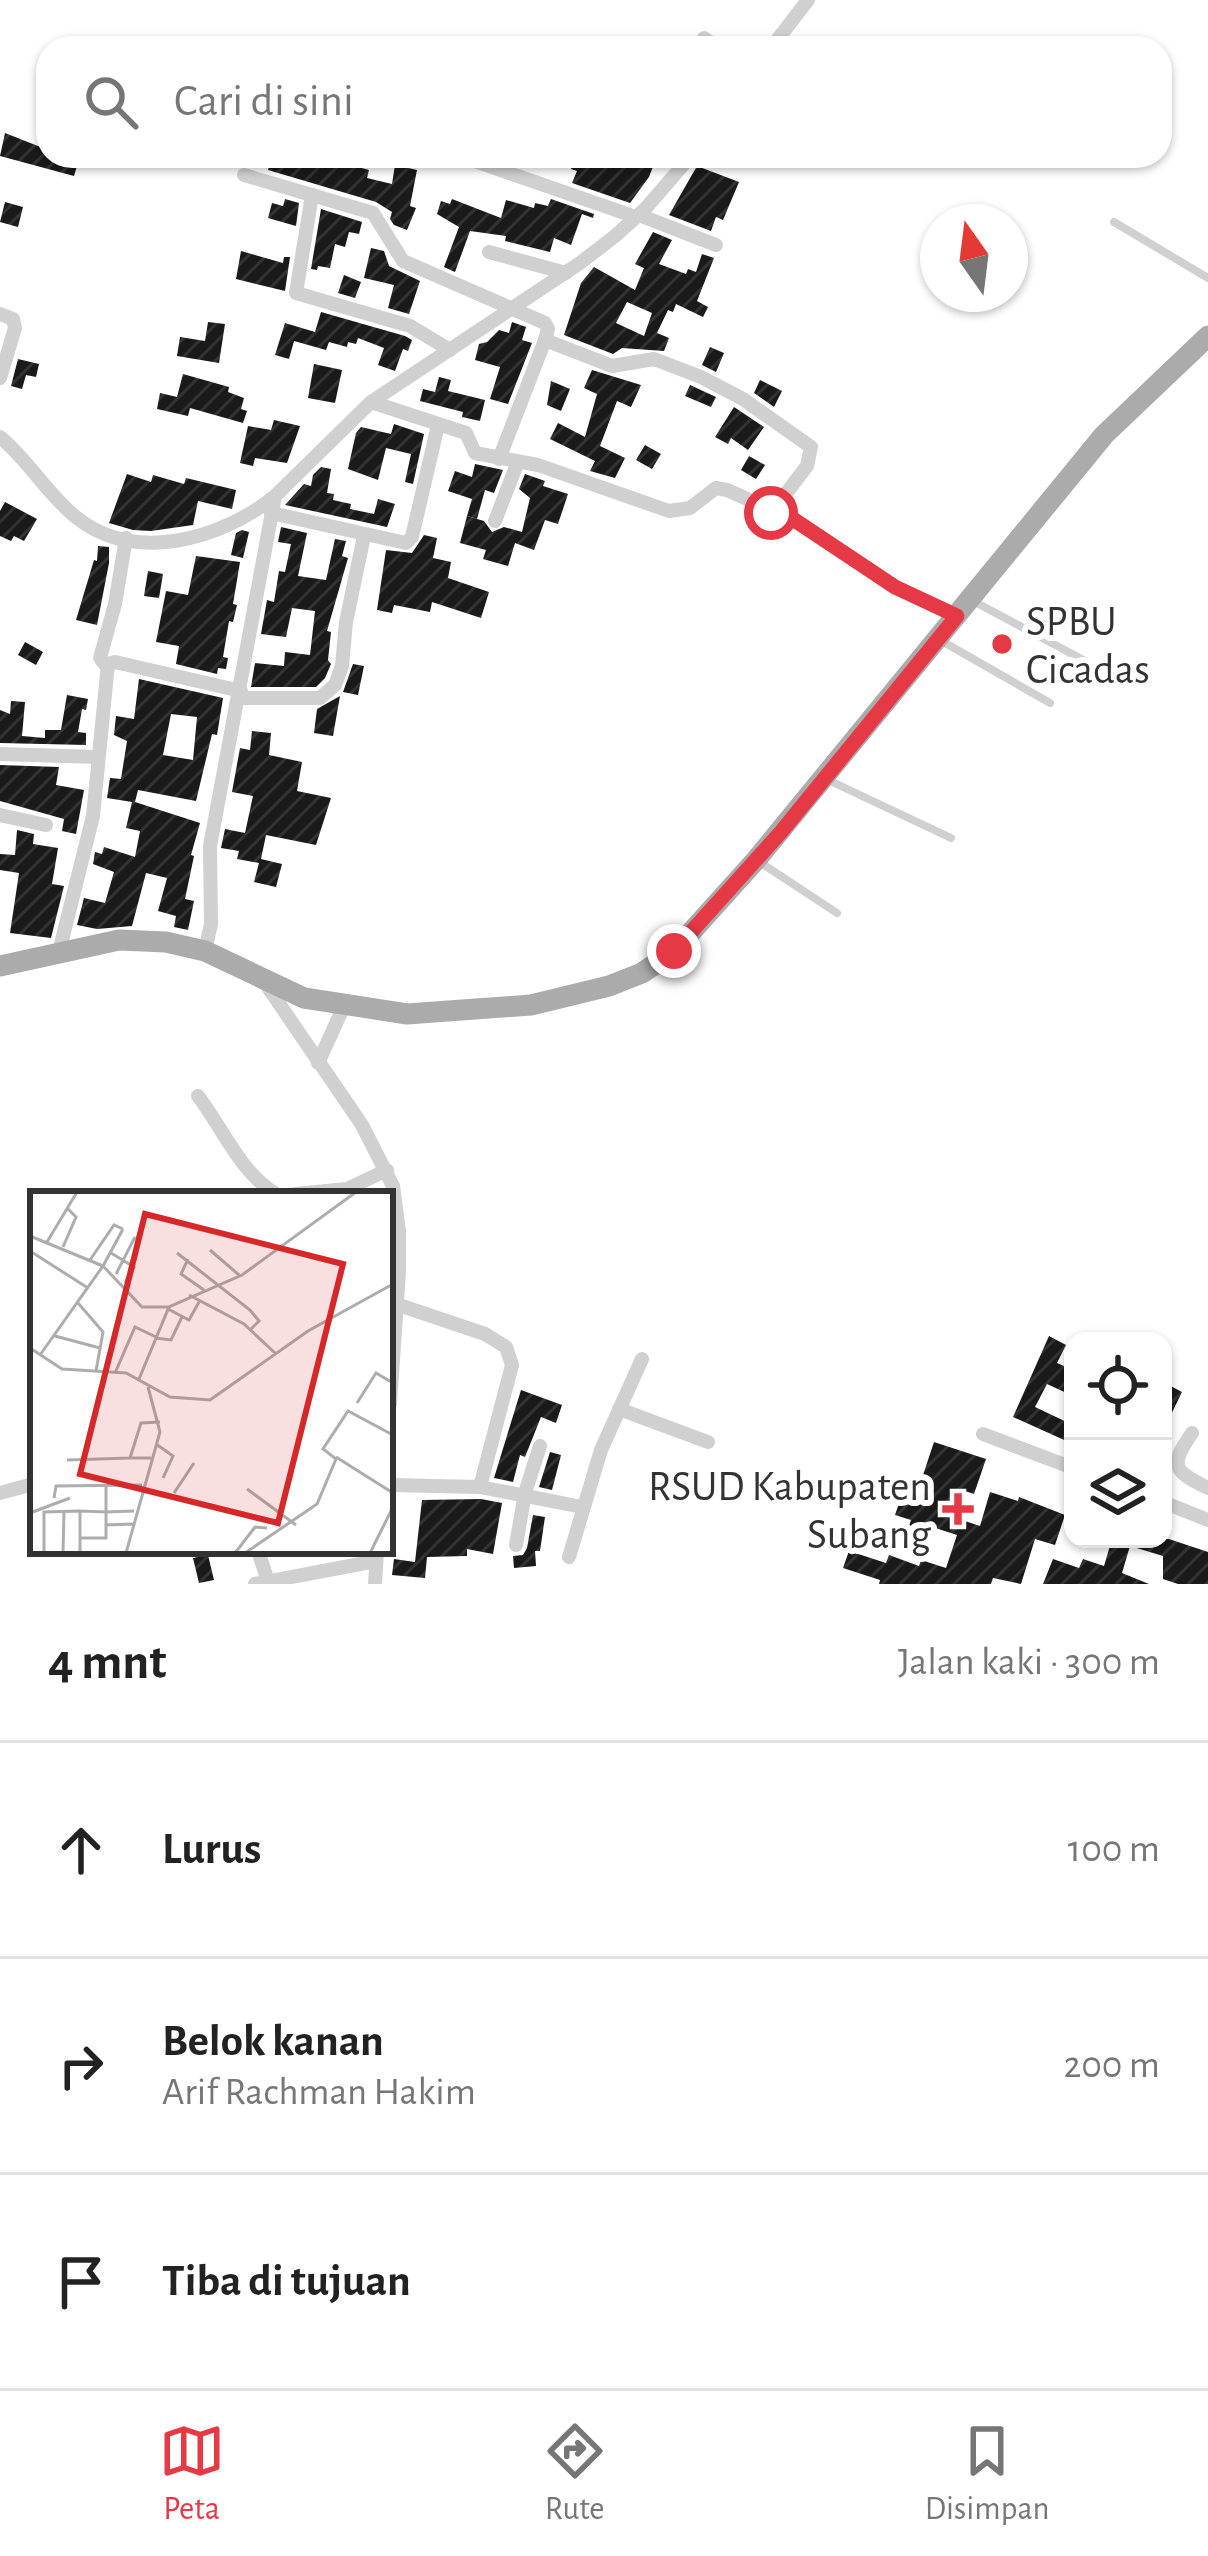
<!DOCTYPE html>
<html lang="id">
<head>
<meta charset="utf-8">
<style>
  body { margin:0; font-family:"Alegreya Sans",sans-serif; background:#f2f2f2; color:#222 }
  .controls { position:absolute; right:36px; bottom:36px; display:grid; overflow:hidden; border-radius:24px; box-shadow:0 3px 9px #0004 }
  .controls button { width:108px; height:108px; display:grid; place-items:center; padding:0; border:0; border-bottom:3px solid #e0e0e0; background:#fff; color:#222; font:60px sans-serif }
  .compass { position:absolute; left:920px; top:204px; width:108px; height:108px; border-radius:50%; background:#fff; box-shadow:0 3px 9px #0004; rotate:346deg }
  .stop { position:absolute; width:36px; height:36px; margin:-27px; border:9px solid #e63946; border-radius:50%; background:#fff }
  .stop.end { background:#e63946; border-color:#fff; box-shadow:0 3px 12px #0008 }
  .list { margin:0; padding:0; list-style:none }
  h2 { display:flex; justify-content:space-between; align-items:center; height:156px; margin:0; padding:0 48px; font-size:51px }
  h2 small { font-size:39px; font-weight:400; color:#767676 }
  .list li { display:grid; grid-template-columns:78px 1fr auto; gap:36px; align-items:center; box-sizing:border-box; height:216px; padding:0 48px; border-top:3px solid #e0e0e0 }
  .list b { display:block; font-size:45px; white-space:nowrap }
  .list p { margin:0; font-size:39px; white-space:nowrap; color:#767676 }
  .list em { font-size:39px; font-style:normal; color:#767676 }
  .icon { flex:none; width:66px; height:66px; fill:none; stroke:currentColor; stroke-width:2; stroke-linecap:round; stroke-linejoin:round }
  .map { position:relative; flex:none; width:1208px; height:1584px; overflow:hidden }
  .search { position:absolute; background:#fff; box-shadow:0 3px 9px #0004; left:36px; right:36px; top:36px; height:132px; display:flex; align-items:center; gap:30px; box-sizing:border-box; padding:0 42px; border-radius:36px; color:#767676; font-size:45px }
  .sheet { height:804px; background:#fff }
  nav { display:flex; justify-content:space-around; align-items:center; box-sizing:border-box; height:168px; border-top:3px solid #e0e0e0; background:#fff; font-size:33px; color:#767676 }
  nav a { display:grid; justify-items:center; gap:6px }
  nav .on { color:#e63946 }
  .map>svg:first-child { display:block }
  .building { fill:url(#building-hatch); fill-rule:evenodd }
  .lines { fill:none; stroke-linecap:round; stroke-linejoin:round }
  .lane { stroke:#d0d0d0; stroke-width:8 }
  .street { stroke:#d0d0d0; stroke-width:14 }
  .primary { stroke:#ababab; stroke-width:21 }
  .route { stroke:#e63946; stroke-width:15 }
  .poi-dot { fill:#e63946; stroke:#fff; stroke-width:4.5 }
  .labels { text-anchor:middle; stroke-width:12; stroke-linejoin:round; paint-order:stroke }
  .poi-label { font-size:42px; fill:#333; stroke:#fff; text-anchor:start }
  .inset-road { fill:none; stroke:#adadad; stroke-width:3 }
  .view { fill:#d62828; fill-opacity:0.15; stroke:#d62828; stroke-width:6 }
  .inset-edge { fill:none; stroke:#333; stroke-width:6 }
</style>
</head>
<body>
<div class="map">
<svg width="1208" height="1584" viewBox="0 0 1208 1584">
  <defs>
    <pattern id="building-hatch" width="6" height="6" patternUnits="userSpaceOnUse" patternTransform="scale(3)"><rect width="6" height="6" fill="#1a1a1a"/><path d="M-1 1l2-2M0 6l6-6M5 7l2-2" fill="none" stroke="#333"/></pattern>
  </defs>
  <rect width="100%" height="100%" fill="#fff"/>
  <g class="building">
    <polygon points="5,133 48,150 48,156 80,156 74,176 0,156"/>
    <polygon points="272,156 302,156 323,162 325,156 349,156 347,164 369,170 367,178 392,184 395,165 417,170 410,206 416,208 407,230 394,225 390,219 392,212 376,202 268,170"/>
    <polygon points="584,156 657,156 649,177 630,203 572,183 577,171 571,169 575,158 582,161"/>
    <polygon points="697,166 739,182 723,220 716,217 711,231 669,215"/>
    <polygon points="285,199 299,203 296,226 268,218 272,203 283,206"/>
    <polygon points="452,199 501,218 506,200 534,208 535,203 548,206 551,199 594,214 593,218 582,214 571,245 554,238 550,252 505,241 506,236 470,231 455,272 444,267 459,227 437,214 441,201 450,204"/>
    <polygon points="5,202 23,207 18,227 0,222"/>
    <polygon points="321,209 362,222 359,234 349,232 345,247 335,244 330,268 318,266 317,270 311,269"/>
    <path d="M653 232 672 240 659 264 686 274 688 269 696 272 702 254 714 258 697 301 708 307 703 317 676 304 673 312 668 310 657 333 669 338 664 351 622 348 613 354 564 335 581 283 594 267 635 290 644 268 635 264ZM627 302 652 313 644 336 616 323Z"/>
    <polygon points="371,248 384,251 389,266 420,281 409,314 388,308 394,285 364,278"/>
    <polygon points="241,251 283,263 284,257 290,257 285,291 236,279"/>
    <polygon points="344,275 361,282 355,298 338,293"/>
    <polygon points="321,312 405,336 412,340 408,351 403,349 395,371 378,365 384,348 358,338 356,344 348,342 347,347 329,342 326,350 294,341 289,359 275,355 285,323 315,332"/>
    <polygon points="208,322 225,324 219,363 177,356 180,337 205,341"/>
    <polygon points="512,322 526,327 522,340 532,343 508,404 490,399 500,367 475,360 479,344 487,342 499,330 509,333"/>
    <polygon points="710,347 724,353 716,372 702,365"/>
    <polygon points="18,359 39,364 36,377 26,375 22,389 11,386"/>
    <polygon points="314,364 342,370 335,403 308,398"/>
    <polygon points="592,370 641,385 631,407 617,401 600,446 625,458 615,478 590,471 595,461 550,439 558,423 585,437 597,394 584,388"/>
    <polygon points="183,374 229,387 228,392 244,398 241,409 247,411 243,423 190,408 188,416 157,409 160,393 177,397"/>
    <polygon points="439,377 451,380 448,391 485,400 480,421 462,417 463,412 420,401 423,389 435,392"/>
    <polygon points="760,380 782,391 774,407 754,393"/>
    <polygon points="551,381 570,389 561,411 547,405"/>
    <polygon points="690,385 716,397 711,407 685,396"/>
    <polygon points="734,407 764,427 748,450 731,438 728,444 715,437"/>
    <polygon points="274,420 300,426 287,463 255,458 253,466 240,463 248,426 271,430"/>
    <polygon points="394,424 424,434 413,484 405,482 411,454 386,448 378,480 348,469 356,433 361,427 391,434"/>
    <polygon points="645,445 661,454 652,469 636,460"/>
    <polygon points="749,456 765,465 756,479 741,470"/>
    <polygon points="475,464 503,470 494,493 485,490 477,519 467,516 472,499 448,491 455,471 472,477"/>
    <polygon points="321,467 331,469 327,493 334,494 333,500 351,504 350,509 374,514 378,499 395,504 387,527 285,505 304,484 311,486 313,475"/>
    <polygon points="127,474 151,482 153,475 184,484 186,478 236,490 232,509 198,501 193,525 151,531 133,530 109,523"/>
    <polygon points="525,474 545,481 543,486 568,494 558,524 545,520 534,550 515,543 508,566 483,559 486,550 460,543 467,516 484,521 492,532 504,527 522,532 530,498 519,489"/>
    <polygon points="5,502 37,519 24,541 14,536 11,541 0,536 0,511"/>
    <polygon points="281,527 307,533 298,576 326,580 335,539 346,541 342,556 348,558 327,631 331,632 328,660 331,664 325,678 316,687 251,687 255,663 284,666 285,652 310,655 315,611 292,608 286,637 261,634 267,600 274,602 279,571 285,572 291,544 278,542"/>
    <polygon points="242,530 249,532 243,558 231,555 236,533"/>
    <polygon points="424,535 437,538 433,558 451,562 448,578 489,592 481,618 432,602 430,612 394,605 392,613 377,610 386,550 412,553"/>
    <polygon points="98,546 109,547 109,563 97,625 76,620 94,560 97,561"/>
    <polygon points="196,556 240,562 233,604 237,605 233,622 229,621 223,657 228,658 226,669 218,668 217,674 176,664 179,646 156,642 166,591 188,595"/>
    <polygon points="148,571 163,574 159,598 144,596"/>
    <polygon points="25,642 43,652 36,665 18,655"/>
    <polygon points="353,664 364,666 358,695 343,692"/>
    <path d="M139 679 223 698 217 735 212 734 196 801 138 790 135 802 200 823 191 855 194 856 185 899 194 901 188 930 174 927 176 916 158 911 167 878 146 873 132 926 97 929 77 925 84 898 105 903 114 872 93 864 95 852 102 854 104 847 135 857 140 831 126 828 132 802 107 798 110 778 121 779 127 741 114 735 116 716 134 719ZM171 714 197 717 193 760 163 755Z"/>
    <polygon points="67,695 88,699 86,710 82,709 78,732 86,733 86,745 0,743 0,710 10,714 11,701 25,702 22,736 45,738 45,730 61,730"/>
    <polygon points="340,696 333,736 314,733 317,709"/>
    <polygon points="252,731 271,733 269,755 302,762 297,791 331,798 316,845 266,835 261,859 282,864 276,887 254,882 259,863 237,859 239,851 221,848 225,829 245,833 253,796 232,792 240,748 250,750"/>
    <polygon points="0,765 59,767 56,785 84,790 76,834 62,831 64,819 0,801"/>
    <polygon points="17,830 34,834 33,844 58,848 52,884 64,886 51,938 10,933 19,873 0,870 0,854 15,855"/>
    <polygon points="1049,1336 1066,1345 1057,1363 1073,1370 1073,1396 1047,1384 1035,1407 1073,1425 1073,1444 1013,1417"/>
    <polygon points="1163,1382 1182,1392 1163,1431"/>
    <polygon points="521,1390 562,1405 556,1423 541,1417 525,1457 520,1455 513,1482 494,1478"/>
    <polygon points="934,1442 986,1459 974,1494 959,1489 950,1516 980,1526 990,1492 1018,1501 1019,1497 1065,1515 1055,1545 1035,1539 1021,1584 993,1578 991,1584 879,1584 880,1580 843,1568 849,1551 886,1563 889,1555 919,1566 921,1560 946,1568 957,1535 926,1525 924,1531 909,1526 911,1520 895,1515 903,1492 916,1496"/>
    <polygon points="550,1452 561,1455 552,1490 539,1487"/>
    <polygon points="481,1499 502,1503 493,1554 467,1549 467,1556 427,1557 425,1578 392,1575 394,1559 415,1562 422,1500"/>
    <polygon points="533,1515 545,1517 540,1551 535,1551 536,1566 514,1568 513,1556 523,1555 527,1548"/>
    <polygon points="1112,1539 1169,1539 1208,1552 1208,1584 1178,1584 1163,1579 1163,1556 1130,1546 1122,1573 1149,1584 1043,1584 1053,1559 1079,1568 1083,1559 1104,1566"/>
    <polygon points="208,1555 214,1580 199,1583 193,1558"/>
  </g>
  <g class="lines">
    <g class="lane">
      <polyline points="1114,222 1208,278"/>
      <polyline points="973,601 1087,662"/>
      <polyline points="940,640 1050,703"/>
      <polyline points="826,779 951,838"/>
      <polyline points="758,861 837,913"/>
    </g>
    <g class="street">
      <polyline points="704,38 719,48"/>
      <polyline points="771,48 808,0"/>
      <polyline points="460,156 636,217"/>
      <polyline points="244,175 373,213 403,261 545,323 548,329 545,340 499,459"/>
      <polyline points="312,195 296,293 410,326 450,350"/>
      <polyline points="639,215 716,245"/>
      <polyline points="489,252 566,273"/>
      <polyline points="0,314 13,319 15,328 0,378"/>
      <polyline points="545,340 612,366 654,359 701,377 743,399 811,447 807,466 771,513"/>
      <polyline points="371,402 466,433 475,453 538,465 669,511 690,508 716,488 727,490 792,519 895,587 957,616"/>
      <path d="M0 437C29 461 48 495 77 518 136 564 221 539 274 497"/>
      <polyline points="271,513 406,543 412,537 438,425"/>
      <polyline points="495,521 517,464"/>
      <polyline points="107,667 100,658 115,604 126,538"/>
      <polyline points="240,698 320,698 335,685 342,666 346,622 364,536"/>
      <polyline points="0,754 98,757"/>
      <polyline points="0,815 46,825"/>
      <polyline points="205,951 211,924 210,846 275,496 371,402 580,263 615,236 645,209 691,156"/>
      <polyline points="59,952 93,816 108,664 115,662 241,691"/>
      <polyline points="263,980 362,1125 393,1186 399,1231 399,1272 390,1404"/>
      <polyline points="318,1063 344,1006"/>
      <path d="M198 1096C224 1130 239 1171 276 1194"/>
      <polyline points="295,1194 347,1189 387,1170"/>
      <polyline points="396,1304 485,1334 506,1347 512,1365 480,1487"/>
      <polyline points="619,1409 708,1442"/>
      <path d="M1192 1433C1169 1466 1173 1471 1208 1488"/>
      <polyline points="983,1434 1073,1468"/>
      <polyline points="390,1485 480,1487 582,1507"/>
      <polyline points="0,1493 33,1484"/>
      <polyline points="1163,1502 1208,1520"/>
      <polyline points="516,1545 525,1493 540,1446"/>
      <polyline points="258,1551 268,1581"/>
      <polyline points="569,1557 601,1450 642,1359"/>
      <polyline points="255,1584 376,1561"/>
      <polyline points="375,1584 377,1551"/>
    </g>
    <polyline class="primary" points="0,966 119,940 166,942 205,951 304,998 407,1014 531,1005 609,986 642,973 674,951 756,860 1104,435 1208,336"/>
  </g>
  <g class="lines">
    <polyline class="route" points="674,951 781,832 957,616 895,587 793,519 771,513"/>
  </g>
  <g class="poi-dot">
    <circle cx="1002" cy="644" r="12"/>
    <path d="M952 1491h12v12h12v12h-12v12h-12v-12h-12v-12h12z"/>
  </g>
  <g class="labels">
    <g class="poi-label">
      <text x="1026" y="635">SPBU<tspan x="1026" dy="48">Cicadas</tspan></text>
      <text x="931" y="1500" text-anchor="end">RSUD Kabupaten<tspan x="931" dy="48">Subang</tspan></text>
    </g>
  </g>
  <g transform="translate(30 1191)">
    <rect width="363" height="363" fill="#fff"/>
    <path class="inset-road" d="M0 45 73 75 93 38M17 51 47 1M33 56 46 26 38 18M180 59 209 84M0 60 58 97M81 62 104 76 95 92M147 62 220 119 229 130 220 139M158 68 151 83 174 99M60 69 84 34 93 38M86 83 105 46M159 104 214 133 245 162M48 112 73 141 66 180M138 118 159 129 169 111M25 145 70 157M125 147 141 149 152 126M0 157 32 178 96 182 140 206 180 209 278 140 363 93M10 164 73 75 112 116H139M85 182 105 136 126 146M109 188 139 116 212 84 326 1M327 212 346 182 363 192M126 253 143 265 133 287M306 266 363 302M121 267H100L111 232 130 231M37 269 100 267M217 298 266 334M144 302 164 272M24 307 26 295 112 294M0 322 40 307M76 334V321L104 320M50 347V320L76 321V293M14 362V321L50 320M33 362 34 321M50 362V347H76V334L103 333M96 362 130 241 118 196M205 362 225 336 237 337M215 362 287 313 306 268 293 258 318 220 363 244M340 362 363 316"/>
    <path class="view" d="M115 23 313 73 248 332 50 283Z"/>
    <rect width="363" height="363" class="inset-edge"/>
  </g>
</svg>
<div class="controls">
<button><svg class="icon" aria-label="locate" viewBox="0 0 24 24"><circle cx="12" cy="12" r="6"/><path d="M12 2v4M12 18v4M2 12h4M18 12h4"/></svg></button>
<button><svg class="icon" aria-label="layers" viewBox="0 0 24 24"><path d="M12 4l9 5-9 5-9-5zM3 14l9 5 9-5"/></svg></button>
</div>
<svg class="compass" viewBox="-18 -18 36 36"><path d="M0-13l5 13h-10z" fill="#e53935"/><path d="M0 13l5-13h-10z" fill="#767676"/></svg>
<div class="stop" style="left:771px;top:513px"></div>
<div class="stop end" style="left:674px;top:951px"></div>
<div class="search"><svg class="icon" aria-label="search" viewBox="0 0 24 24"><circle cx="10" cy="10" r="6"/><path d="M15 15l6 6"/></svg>Cari di sini</div>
</div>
<section class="sheet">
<h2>4 mnt<small>Jalan kaki · 300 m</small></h2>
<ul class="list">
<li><svg class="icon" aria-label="ahead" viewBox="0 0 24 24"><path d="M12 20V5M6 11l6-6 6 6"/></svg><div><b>Lurus</b></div><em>100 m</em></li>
<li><svg class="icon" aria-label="right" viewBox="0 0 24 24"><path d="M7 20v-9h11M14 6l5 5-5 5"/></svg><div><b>Belok kanan</b><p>Arif Rachman Hakim</p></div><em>200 m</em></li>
<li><svg class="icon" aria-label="arrive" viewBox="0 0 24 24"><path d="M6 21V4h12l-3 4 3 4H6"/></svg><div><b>Tiba di tujuan</b></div></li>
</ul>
</section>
<nav>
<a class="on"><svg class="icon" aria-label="map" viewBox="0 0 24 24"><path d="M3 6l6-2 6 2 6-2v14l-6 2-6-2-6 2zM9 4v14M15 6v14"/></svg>Peta</a>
<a><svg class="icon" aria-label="directions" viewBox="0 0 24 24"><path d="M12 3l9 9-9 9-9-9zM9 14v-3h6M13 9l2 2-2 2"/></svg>Rute</a>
<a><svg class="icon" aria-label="saved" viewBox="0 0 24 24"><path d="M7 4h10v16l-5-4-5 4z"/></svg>Disimpan</a>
</nav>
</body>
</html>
